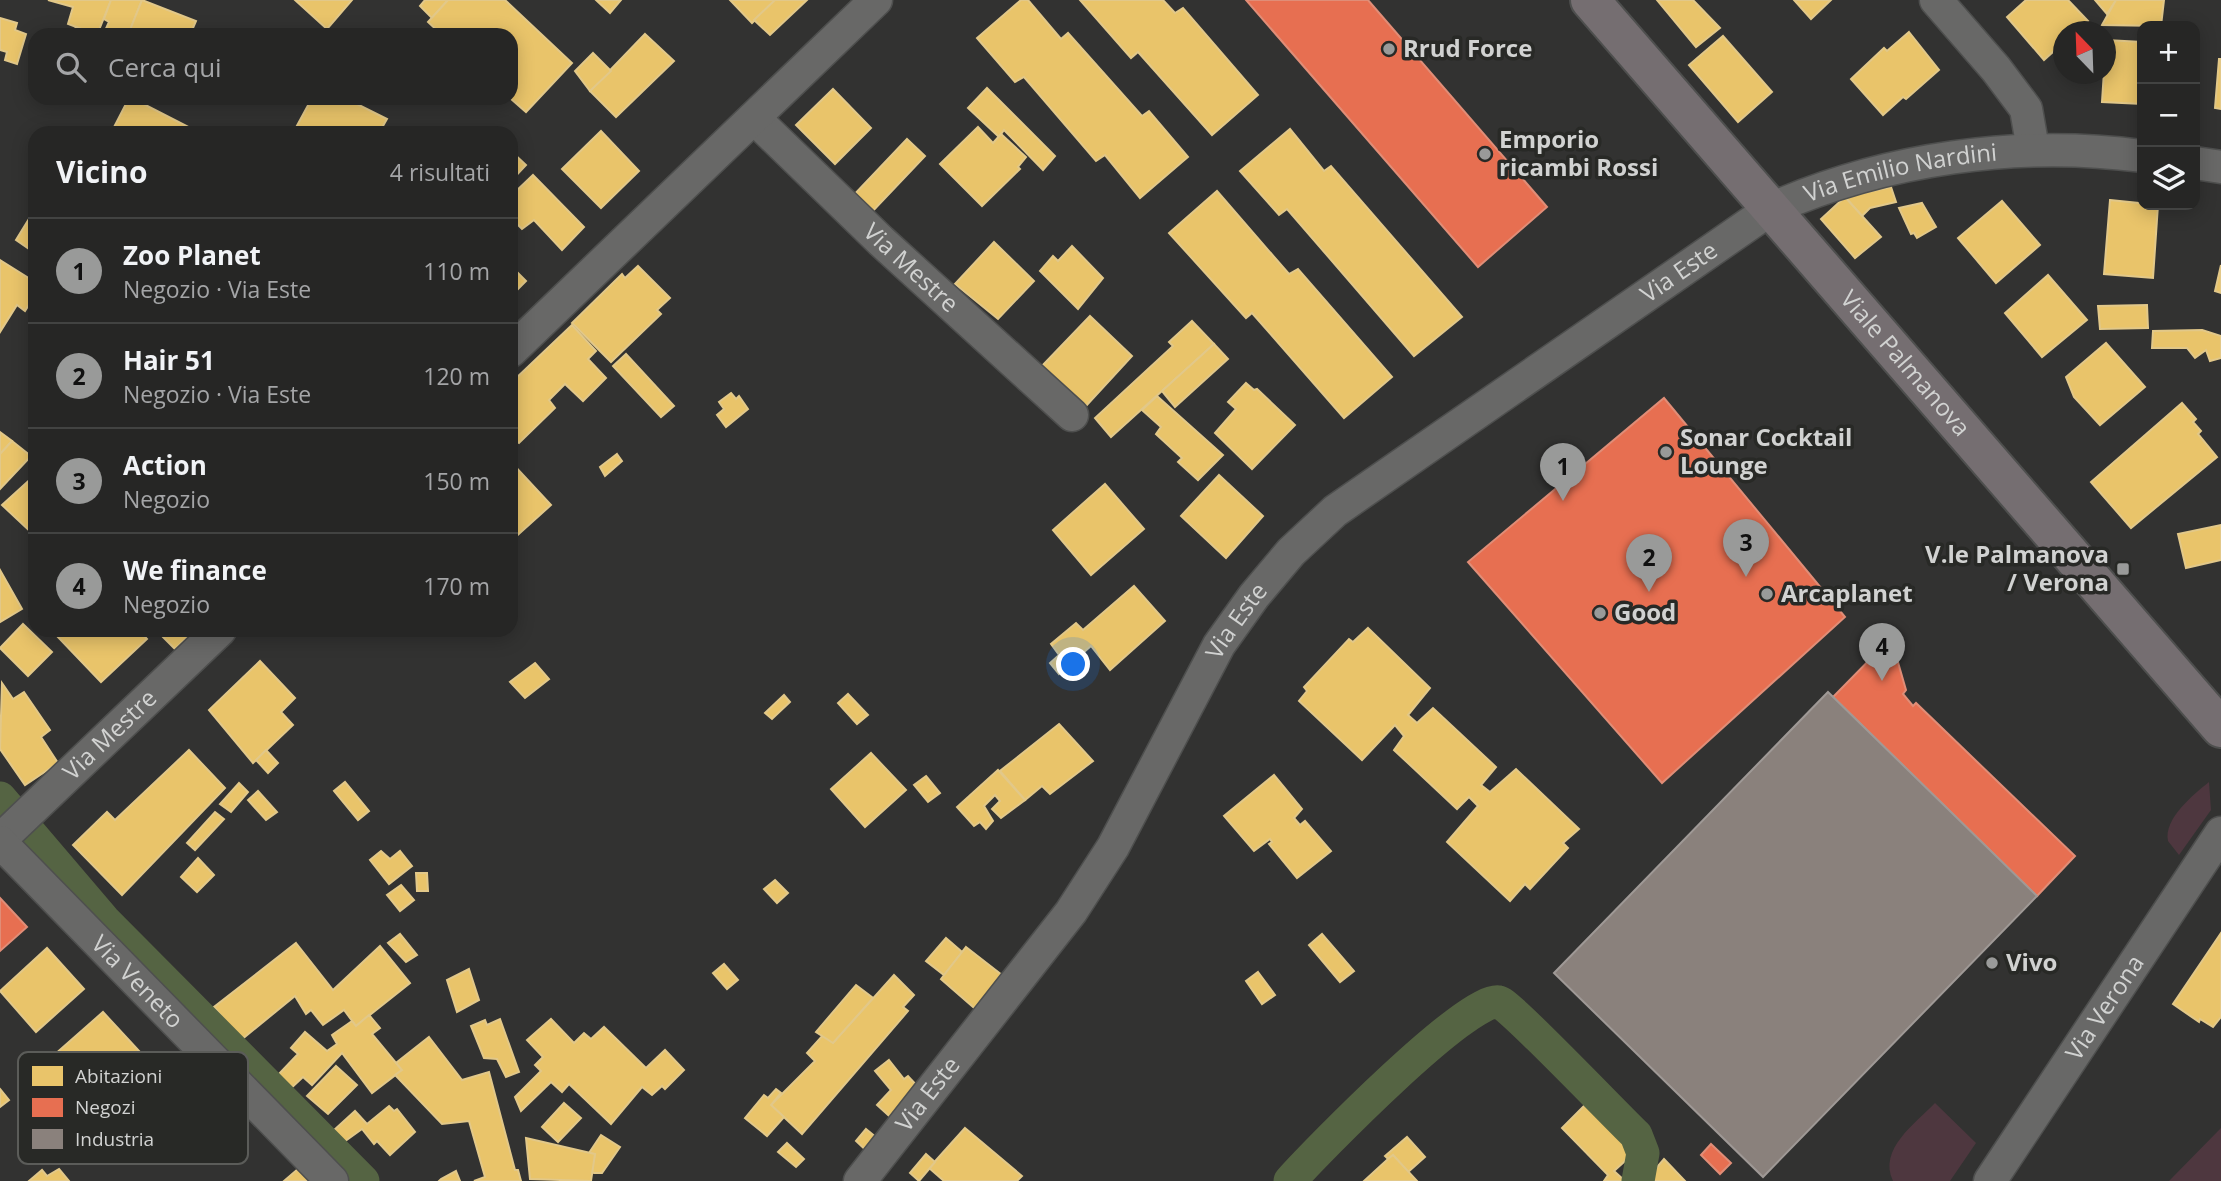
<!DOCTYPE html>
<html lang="it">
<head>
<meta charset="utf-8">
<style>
  body { margin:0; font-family:"Open Sans",sans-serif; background:#2e2e2d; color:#f1f3f6 }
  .controls { position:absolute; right:21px; top:21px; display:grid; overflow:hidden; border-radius:14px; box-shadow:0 4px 18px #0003 }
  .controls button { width:63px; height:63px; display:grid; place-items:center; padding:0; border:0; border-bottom:2px solid #424342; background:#262625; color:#f1f3f6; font:35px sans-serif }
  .compass { position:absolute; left:2053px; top:21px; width:63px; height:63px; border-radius:50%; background:#262625; box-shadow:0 4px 18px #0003; rotate:337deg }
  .you { position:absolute; left:1074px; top:665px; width:24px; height:24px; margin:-18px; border:5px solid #fff; border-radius:50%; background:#1a73e8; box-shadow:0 0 0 10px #1a73e833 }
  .badge { display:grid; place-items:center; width:46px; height:46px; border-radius:50%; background:#999a99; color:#111; font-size:23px; font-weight:700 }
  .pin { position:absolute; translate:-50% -58px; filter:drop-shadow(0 2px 4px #0008) }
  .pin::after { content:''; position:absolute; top:37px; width:24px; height:21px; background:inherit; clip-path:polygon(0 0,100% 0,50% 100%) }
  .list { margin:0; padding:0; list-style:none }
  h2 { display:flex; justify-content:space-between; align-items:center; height:91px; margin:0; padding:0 28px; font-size:30px }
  h2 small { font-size:23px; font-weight:400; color:#a4a5a7 }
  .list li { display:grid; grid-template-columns:46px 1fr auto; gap:21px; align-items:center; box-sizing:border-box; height:105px; padding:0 28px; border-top:2px solid #424342 }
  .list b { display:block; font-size:26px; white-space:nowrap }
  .list p { margin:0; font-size:23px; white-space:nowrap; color:#a4a5a7 }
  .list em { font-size:23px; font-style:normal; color:#a4a5a7 }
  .icon { flex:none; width:38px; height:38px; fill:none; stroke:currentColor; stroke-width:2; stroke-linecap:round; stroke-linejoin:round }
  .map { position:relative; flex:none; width:2221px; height:1181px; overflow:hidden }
  .search { position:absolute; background:#262625; box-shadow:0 4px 18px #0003; left:28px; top:28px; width:490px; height:77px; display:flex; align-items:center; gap:18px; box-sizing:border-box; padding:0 24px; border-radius:21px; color:#a4a5a7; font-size:26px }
  .panel { position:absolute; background:#262625; box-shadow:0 4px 18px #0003; left:28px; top:126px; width:490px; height:511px; border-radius:21px }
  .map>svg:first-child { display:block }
  .green { fill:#4e373f }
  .homes { fill:#e9c46a; stroke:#e2c889; stroke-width:2 }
  .shops { fill:#e76f51; stroke:#e08d77; stroke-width:2 }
  .industry { fill:#8a817c; stroke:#9f9996; stroke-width:2 }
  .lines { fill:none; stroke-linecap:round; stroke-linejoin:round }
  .canal { stroke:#556443; stroke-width:33 }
  .minor-casing { stroke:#4e4f4e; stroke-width:35 }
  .major-casing { stroke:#4e4f4e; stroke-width:42 }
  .minor { stroke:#686867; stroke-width:32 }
  .major { stroke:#756e71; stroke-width:38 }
  .poi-dot { fill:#999a99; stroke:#282926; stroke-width:2.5 }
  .labels { text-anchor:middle; stroke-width:7; stroke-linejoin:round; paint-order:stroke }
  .poi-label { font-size:24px; font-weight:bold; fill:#d1d2d1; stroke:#282926; text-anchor:start }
  .street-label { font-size:24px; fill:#d1d2d1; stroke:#282926 }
  .key { fill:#282926; stroke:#5b5c59; stroke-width:2 }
  .key-label { font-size:19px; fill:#d1d2d1 }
</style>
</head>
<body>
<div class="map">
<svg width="2221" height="1181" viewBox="0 0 2221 1181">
  <rect width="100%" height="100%" fill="#323231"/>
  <g class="green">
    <path d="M2209 782 2211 810 2179 855 2168 841C2163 819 2194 794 2209 782Z"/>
    <path d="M1935 1103 1976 1143 1950 1181H1893C1878 1149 1915 1124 1935 1103Z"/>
    <polygon points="2221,1128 2221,1181 2169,1181"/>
  </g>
  <g class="homes">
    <polygon points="48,0 111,0 97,35 68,24 73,7"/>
    <polygon points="111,0 142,0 128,35 103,35 109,22 104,19"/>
    <polygon points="142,0 196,21 190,35 128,35"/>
    <polygon points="295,0 352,0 327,29"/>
    <polygon points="425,0 448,0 432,18 420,6"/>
    <polygon points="448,0 505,0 572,63 526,112 510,98 511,35 442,35 428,22"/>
    <polygon points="596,0 621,0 610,13"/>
    <polygon points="730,0 775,0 752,23"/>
    <polygon points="775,0 807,0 770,35 754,20"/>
    <polygon points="1021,0 1028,0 1061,39 1068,33 1142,116 1149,111 1188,157 1140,198 1105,155 1096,161 1024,77 1015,82 977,38"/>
    <polygon points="1080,0 1163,0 1175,13 1183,8 1258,95 1212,135 1138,52 1131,58"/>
    <polygon points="1657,0 1693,0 1720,28 1696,47"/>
    <polygon points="1794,0 1831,0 1811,19"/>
    <polygon points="2026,0 2068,0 2088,21 2075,32 2064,32 2064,42 2044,60 2007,17"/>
    <polygon points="2095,0 2116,0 2107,14"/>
    <polygon points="2116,0 2164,0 2161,26 2102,25"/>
    <polygon points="0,18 17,23 15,30 26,34 17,64 5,60 7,52 0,50"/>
    <polygon points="76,27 97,35 72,35"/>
    <polygon points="1909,32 1939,70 1906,99 1903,97 1883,115 1851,79 1884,48 1887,51"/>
    <polygon points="645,34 674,61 616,117 590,91"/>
    <polygon points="1723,36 1772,92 1738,122 1689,65"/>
    <polygon points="2106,40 2142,42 2142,104 2102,102"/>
    <polygon points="593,53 611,71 590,91 575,71"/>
    <polygon points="2219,59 2221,59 2221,109 2215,108"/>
    <polygon points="987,88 1055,156 1043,170 1004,130 999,137 968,108"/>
    <polygon points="833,89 871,128 835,164 796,125"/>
    <polygon points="129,98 132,98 200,133 111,133"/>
    <polygon points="312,98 345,98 387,119 379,133 293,133"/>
    <polygon points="978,127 993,143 1001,134 1026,157 1018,167 1020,169 982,206 940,164"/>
    <polygon points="1290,129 1324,171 1331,166 1462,317 1414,356 1287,209 1279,215 1240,171"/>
    <polygon points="601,131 639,171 601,208 562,169"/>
    <polygon points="907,139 925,156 868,216 850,199"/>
    <polygon points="511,151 526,165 511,181"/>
    <polygon points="533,175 584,227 562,250 534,220 522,229 511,218 511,196"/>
    <polygon points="1891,187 1896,202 1870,208 1862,216 1845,197"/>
    <polygon points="1217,191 1289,274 1298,269 1392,377 1344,418 1252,313 1246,318 1169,233"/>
    <polygon points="1845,197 1881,237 1855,258 1821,219"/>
    <polygon points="2110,200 2158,205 2153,278 2104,274"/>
    <polygon points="2002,201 2040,245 1996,283 1958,238"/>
    <polygon points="1922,203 1936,227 1917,238 1914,233 1911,234 1899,208"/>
    <polygon points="35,209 35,253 16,240"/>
    <polygon points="994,242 1034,281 998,319 955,284"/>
    <polygon points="1072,246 1103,278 1078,309 1040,271 1053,256 1058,261"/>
    <polygon points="0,260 35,282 35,295 25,311 17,305 0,332"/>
    <polygon points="2221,265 2221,293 2215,291"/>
    <polygon points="511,266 526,281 511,296"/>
    <polygon points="638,266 670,298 657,310 661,314 611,362 572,323 622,274 625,278"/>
    <polygon points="2048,275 2087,320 2042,357 2005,313"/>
    <polygon points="2147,305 2148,328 2100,329 2098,306"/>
    <polygon points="1090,316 1132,356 1085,407 1041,367"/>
    <polygon points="1192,321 1214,344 1111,437 1095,418 1173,346 1169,342"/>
    <polygon points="572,325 596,351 588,359 606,378 583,401 565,384 549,400 555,408 519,443 511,437 511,383"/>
    <polygon points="2202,330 2221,336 2221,358 2210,361 2206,350 2195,358 2187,348 2152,348 2153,331"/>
    <polygon points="2106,343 2145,387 2100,425 2074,397 2066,377"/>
    <polygon points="1214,344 1228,359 1175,407 1162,391"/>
    <polygon points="626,354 674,406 661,417 613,366"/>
    <polygon points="1246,383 1254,390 1257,389 1295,425 1252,469 1215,433 1236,409 1228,402"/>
    <polygon points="731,393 736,399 739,396 748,409 726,427 717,415 724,409 719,402"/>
    <polygon points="1157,396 1223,455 1198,480 1178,462 1182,458 1156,434 1161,427 1142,410"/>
    <polygon points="2182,403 2196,419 2193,422 2201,431 2198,434 2217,457 2131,528 2091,482"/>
    <polygon points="0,432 12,441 0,454"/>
    <polygon points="12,441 31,456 0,489 0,454"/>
    <polygon points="617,454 622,461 605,476 600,467"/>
    <polygon points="511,462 551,505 511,541"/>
    <polygon points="35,475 35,536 2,505"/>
    <polygon points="1219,475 1263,516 1226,558 1181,516"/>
    <polygon points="1105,484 1144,529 1091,575 1053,530"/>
    <polygon points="2221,525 2221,560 2186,568 2178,534"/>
    <polygon points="0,570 22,609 0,622"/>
    <polygon points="1134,586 1165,621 1110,670 1091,646 1059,674 1050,663 1059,655 1051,644 1076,623 1083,630"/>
    <polygon points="23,624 52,652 28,676 0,648"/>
    <polygon points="1368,628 1430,688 1408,715 1417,723 1433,708 1496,767 1481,785 1490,792 1516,769 1579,829 1563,843 1568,848 1530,889 1525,884 1510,901 1447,842 1478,806 1469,797 1457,809 1394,750 1404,736 1395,725 1362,760 1299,701 1307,691 1304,687 1349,639 1353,642"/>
    <polygon points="61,630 139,630 147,639 101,682 56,635"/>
    <polygon points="156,630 195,630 175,649"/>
    <polygon points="260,661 295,698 281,712 293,725 253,763 209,710"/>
    <polygon points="535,663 549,679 525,698 510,682"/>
    <polygon points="2,683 13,699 24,692 50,730 41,737 58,763 25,785 0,749"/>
    <polygon points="848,694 868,715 857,724 838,703"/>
    <polygon points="784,695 790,702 772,719 765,713"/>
    <polygon points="1059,724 1093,761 1050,794 1042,786 1025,800 1000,771"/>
    <polygon points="189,750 225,788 122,895 73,845 107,812 115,820"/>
    <polygon points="266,750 278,763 268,773 256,760"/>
    <polygon points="871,753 906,790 865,827 831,789"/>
    <polygon points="998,770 1025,800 1001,818 992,809 1000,801 995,795 984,806 993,821 986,829 980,822 974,826 957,807"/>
    <polygon points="1274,775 1302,809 1294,818 1300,825 1305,821 1331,851 1297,878 1269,844 1272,842 1270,839 1254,851 1224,816"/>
    <polygon points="926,776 940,793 928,802 914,785"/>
    <polygon points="345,782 369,811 358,820 334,791"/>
    <polygon points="239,783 248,792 231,812 220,804"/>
    <polygon points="258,791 277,812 266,820 248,800"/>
    <polygon points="215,812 224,819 195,850 187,843"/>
    <polygon points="381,851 390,859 400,851 412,866 389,884 370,860"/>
    <polygon points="198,858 214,875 197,892 181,877"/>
    <polygon points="416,873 427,873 428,891 417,891"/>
    <polygon points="775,880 788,893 777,903 764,889"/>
    <polygon points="401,885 414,900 400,911 387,895"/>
    <polygon points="2221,933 2221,1017 2213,1027 2200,1019 2199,1022 2173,1004"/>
    <polygon points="400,934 417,955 406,962 388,943"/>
    <polygon points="1322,934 1354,971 1340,982 1309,945"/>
    <polygon points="946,938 962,952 944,975 926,961"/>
    <polygon points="296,943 333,990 380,946 410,983 356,1026 344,1010 323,1025 311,1010 306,1014 295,996 241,1040 214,1007"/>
    <polygon points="966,947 1007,979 980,1013 941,979"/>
    <polygon points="47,948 84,989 36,1032 0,991"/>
    <polygon points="724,964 738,980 727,989 713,973"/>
    <polygon points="469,969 479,1000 457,1012 447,980"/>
    <polygon points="1258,972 1275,995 1262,1004 1246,981"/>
    <polygon points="894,975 914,995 903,1007 908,1011 802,1134 771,1105 815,1061 807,1053 823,1035 833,1043"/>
    <polygon points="856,985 873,998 833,1043 816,1032"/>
    <polygon points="103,1012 139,1051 90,1095 54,1055"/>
    <polygon points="369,1015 380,1028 372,1034 402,1070 372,1093 342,1053 312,1085 303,1077 288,1091 276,1077 298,1054 291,1048 305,1032 327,1051 337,1044 332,1035 352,1021 356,1026"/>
    <polygon points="500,1019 519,1072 506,1077 497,1059 484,1058 471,1026 485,1020 487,1025"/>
    <polygon points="551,1019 574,1043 584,1033 591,1039 604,1027 646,1068 665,1050 684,1070 665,1089 662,1086 652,1095 642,1087 611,1124 569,1084 562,1092 551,1082 521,1111 515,1097 541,1071 535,1065 543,1057 527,1040"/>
    <polygon points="429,1037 462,1080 489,1072 515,1170 518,1170 521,1181 474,1181 485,1177 469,1121 442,1124 395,1075 402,1070 396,1063"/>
    <polygon points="889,1060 904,1079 908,1076 920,1089 899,1125 877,1105 891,1090 875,1071"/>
    <polygon points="336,1066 357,1085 328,1114 307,1096"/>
    <polygon points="0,1089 9,1100 0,1107"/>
    <polygon points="776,1089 781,1093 771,1105 784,1117 767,1136 745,1118 764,1095 768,1098"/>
    <polygon points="1590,1100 1625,1134 1635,1152 1614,1171 1625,1181 1604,1181 1608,1175 1562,1128"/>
    <polygon points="564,1103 581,1118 558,1142 542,1127"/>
    <polygon points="389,1106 394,1111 397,1109 415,1132 390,1155 377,1141 374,1144 362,1129 344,1142 334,1130 355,1111 367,1124"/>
    <polygon points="965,1128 1022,1176 1017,1181 944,1181 929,1168"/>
    <polygon points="866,1129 882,1142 870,1154 856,1141"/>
    <polygon points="601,1135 620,1147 602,1173 594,1173 591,1172 595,1154 589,1153"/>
    <polygon points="1407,1137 1425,1157 1408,1172 1393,1155 1388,1159 1385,1156"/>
    <polygon points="526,1138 595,1154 591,1181 530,1179"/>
    <polygon points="787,1143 804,1159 796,1167 778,1152"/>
    <polygon points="926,1154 935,1162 919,1181 910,1173"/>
    <polygon points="1393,1155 1417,1181 1364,1181 1388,1159"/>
    <polygon points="1664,1159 1685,1181 1645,1181"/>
    <polygon points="299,1168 312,1181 284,1181"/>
    <polygon points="59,1169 69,1181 29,1181 42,1170 47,1176"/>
    <polygon points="456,1171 460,1181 439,1181 441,1179"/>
  </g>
  <g class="shops">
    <polygon points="1246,0 1368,0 1547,207 1478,267"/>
    <polygon points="1664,398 1845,617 1662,783 1468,562"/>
    <polygon points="1891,638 1906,690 1903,694 1913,706 1916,703 2075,856 2037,896 1833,697"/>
    <polygon points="0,898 27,927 0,951"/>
    <polygon points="1711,1144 1731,1163 1720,1174 1701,1155"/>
  </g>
  <polygon class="industry" points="1828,692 2037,896 1763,1177 1554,973"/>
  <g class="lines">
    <g class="canal">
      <polyline points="0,798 104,920 363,1181"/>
      <path d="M1290 1181C1316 1152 1468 996 1499 1002 1508 1003 1619 1119 1636 1135L1643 1153 1638 1181"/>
    </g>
    <defs>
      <g id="minor">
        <polyline points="1936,0 1996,69 2026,109 2033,149"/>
        <path id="s1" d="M754 118 881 241 1072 415"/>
        <polyline points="2195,163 2221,167"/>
        <polyline points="511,351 876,0"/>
        <path id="s2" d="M0 840 220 630"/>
        <path id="s3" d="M0 842 332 1181"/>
        <path id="s4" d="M860 1181 1071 912 1113 847 1219 645 1254 596 1291 552 1335 511 1771 209C1886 158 2018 140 2142 156"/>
        <path id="s5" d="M1990 1181 2221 833"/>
      </g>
      <g id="major">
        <path id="s6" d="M1590 0 2221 728"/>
      </g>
    </defs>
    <use href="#minor" class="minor-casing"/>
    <use href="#major" class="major-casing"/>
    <use href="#minor" class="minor"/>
    <use href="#major" class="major"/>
  </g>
  <g class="poi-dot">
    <circle cx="1389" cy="49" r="7"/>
    <circle cx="1485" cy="154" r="7"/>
    <circle cx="1666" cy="452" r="7"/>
    <rect x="2116" y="562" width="14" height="14" rx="3.5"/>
    <circle cx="1767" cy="594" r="7"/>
    <circle cx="1600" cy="613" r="7"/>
    <circle cx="1992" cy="963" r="7"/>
  </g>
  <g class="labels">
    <g class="poi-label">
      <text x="1403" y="57">Rrud Force</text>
      <text x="1499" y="148">Emporio<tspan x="1499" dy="28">ricambi Rossi</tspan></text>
      <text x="1680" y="446">Sonar Cocktail<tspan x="1680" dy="28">Lounge</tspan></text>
      <text x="2109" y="563" text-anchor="end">V.le Palmanova<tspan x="2109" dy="28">/ Verona</tspan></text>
      <text x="1781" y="602">Arcaplanet</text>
      <text x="1614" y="621">Good</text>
      <text x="2006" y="971">Vivo</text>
    </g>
    <g class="street-label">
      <text dy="8" stroke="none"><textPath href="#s4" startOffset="1491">Via Emilio Nardini</textPath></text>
      <text dy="8" stroke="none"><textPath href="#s1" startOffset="217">Via Mestre</textPath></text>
      <text dy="8" stroke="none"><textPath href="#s4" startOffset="1244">Via Este</textPath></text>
      <text dy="8" stroke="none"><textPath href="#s6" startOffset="481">Viale Palmanova</textPath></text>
      <text dy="8" stroke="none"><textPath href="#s4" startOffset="677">Via Este</textPath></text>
      <text dy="8" stroke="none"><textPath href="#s2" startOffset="152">Via Mestre</textPath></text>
      <text dy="8" stroke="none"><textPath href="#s3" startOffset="196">Via Veneto</textPath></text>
      <text dy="8" stroke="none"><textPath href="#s5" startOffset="208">Via Verona</textPath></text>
      <text dy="8" stroke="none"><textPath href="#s4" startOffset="110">Via Este</textPath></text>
    </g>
  </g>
  <rect x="18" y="1052" width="230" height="112" rx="10" class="key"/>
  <rect x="32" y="1066" width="31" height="20" fill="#e9c46a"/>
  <rect x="32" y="1098" width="31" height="19" fill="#e76f51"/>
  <rect x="32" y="1129" width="31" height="20" fill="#8a817c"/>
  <g class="key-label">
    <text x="75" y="1083">Abitazioni</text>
    <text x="75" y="1114">Negozi</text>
    <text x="75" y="1146">Industria</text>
  </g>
</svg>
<div class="controls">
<button>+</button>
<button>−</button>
<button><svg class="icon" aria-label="layers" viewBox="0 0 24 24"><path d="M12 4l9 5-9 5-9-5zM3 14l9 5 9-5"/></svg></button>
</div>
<svg class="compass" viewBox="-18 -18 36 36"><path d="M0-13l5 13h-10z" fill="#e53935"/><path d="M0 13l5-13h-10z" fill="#a4a5a7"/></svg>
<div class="you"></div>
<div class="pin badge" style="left:1563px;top:501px">1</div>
<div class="pin badge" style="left:1649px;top:592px">2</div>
<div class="pin badge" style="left:1746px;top:577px">3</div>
<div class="pin badge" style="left:1882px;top:681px">4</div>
<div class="search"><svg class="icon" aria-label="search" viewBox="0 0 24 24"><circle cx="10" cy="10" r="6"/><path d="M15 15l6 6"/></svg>Cerca qui</div>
<section class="panel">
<h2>Vicino<small>4 risultati</small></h2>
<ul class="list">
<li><span class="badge">1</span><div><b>Zoo Planet</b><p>Negozio · Via Este</p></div><em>110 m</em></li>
<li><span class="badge">2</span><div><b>Hair 51</b><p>Negozio · Via Este</p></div><em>120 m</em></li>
<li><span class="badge">3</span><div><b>Action</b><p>Negozio</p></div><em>150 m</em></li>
<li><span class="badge">4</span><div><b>We finance</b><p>Negozio</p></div><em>170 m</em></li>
</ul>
</section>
</div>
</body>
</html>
